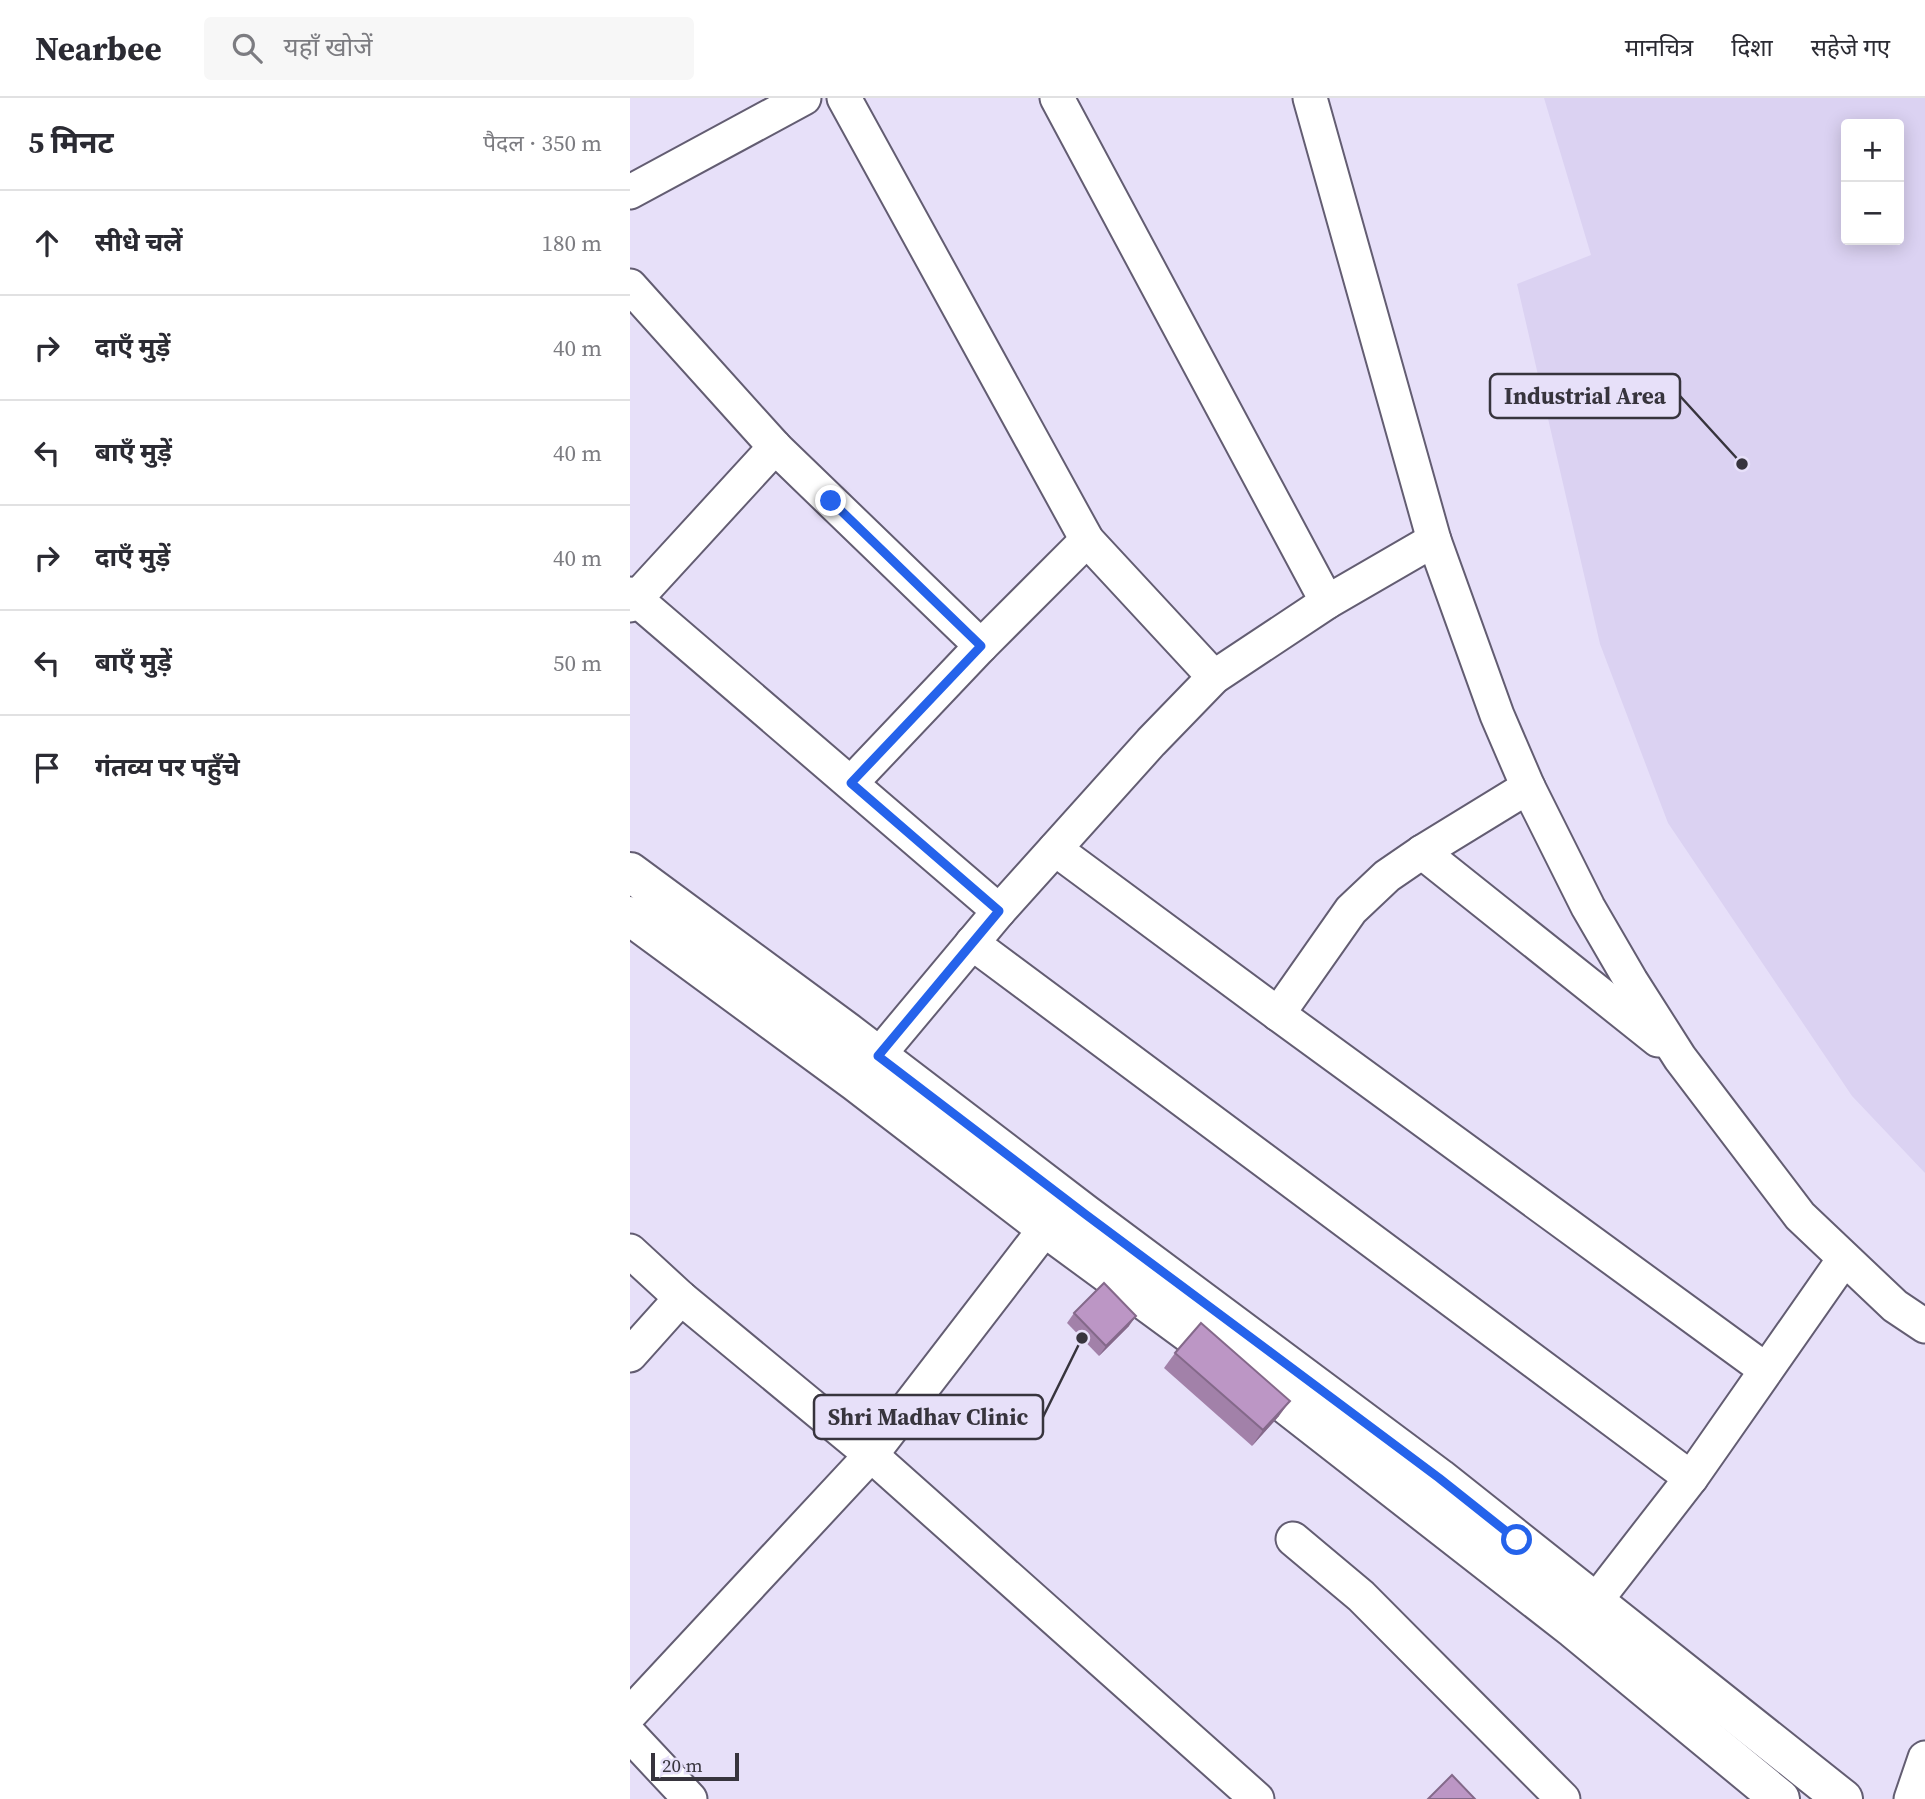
<!DOCTYPE html>
<html lang="hi">
<head>
<meta charset="utf-8">
<style>
  body { margin:0; font-family:"Source Serif 4","Noto Sans Devanagari",serif; background:#f7f7f7; color:#2b2b33 }
  .controls { position:absolute; right:21px; top:21px; display:grid; overflow:hidden; border-radius:7px; box-shadow:0 4px 18px #0003 }
  .controls button { width:63px; height:63px; display:grid; place-items:center; padding:0; border:0; border-bottom:2px solid #e1e1e2; background:#fff; color:#2b2b33; font:35px sans-serif }
  .scale { position:absolute; left:21px; bottom:18px; width:88px; box-sizing:border-box; padding-left:7px; border:4px solid #37343d; border-top:0; font-size:19px; line-height:24px; white-space:nowrap; color:#37343d; -webkit-text-stroke:5px #e7e0f9; paint-order:stroke }
  .stop { position:absolute; width:21px; height:21px; margin:-16px; border:5px solid #2563eb; border-radius:50%; background:#fff }
  .stop.end { background:#2563eb; border-color:#fff; box-shadow:0 2px 7px #0008 }
  .list { margin:0; padding:0; list-style:none }
  h2 { display:flex; justify-content:space-between; align-items:center; height:91px; margin:0; padding:0 28px; font-size:30px }
  h2 small { font-size:23px; font-weight:400; color:#7c7c81 }
  .list li { display:grid; grid-template-columns:46px 1fr auto; gap:21px; align-items:center; box-sizing:border-box; height:105px; padding:0 28px; border-top:2px solid #e1e1e2 }
  .list b { display:block; font-size:26px; white-space:nowrap }
  .list em { font-size:23px; font-style:normal; color:#7c7c81 }
  .icon { flex:none; width:38px; height:38px; fill:none; stroke:currentColor; stroke-width:2; stroke-linecap:round; stroke-linejoin:round }
  .map { position:relative; flex:none; width:1295px; height:1701px; overflow:hidden }
  header { display:flex; align-items:center; gap:42px; box-sizing:border-box; height:98px; padding:0 35px; background:#fff; border-bottom:2px solid #e1e1e2 }
  header strong { font-size:33px }
  nav { display:flex; gap:38px; margin-inline-start:auto; font-size:24px }
  .search { width:490px; height:63px; background:#f7f7f7; display:flex; align-items:center; gap:18px; box-sizing:border-box; padding:0 24px; border-radius:7px; color:#7c7c81; font-size:26px }
  main { display:flex }
  aside { flex:1; background:#fff }
  .map>svg:first-child { display:block }
  .built { fill:#dbd2f2; fill-rule:evenodd }
  .lines { fill:none; stroke-linecap:round; stroke-linejoin:round }
  .minor-casing { stroke:#635d72; stroke-width:37 }
  .primary-casing { stroke:#635d72; stroke-width:42 }
  .minor { stroke:#fff; stroke-width:33 }
  .primary { stroke:#fff; stroke-width:38 }
  .wall { fill:#a281a9 }
  .shaded-wall { fill:#84698a }
  .building { fill:#bc96c5; stroke:#84698a; stroke-width:2 }
  .route { stroke:#2563eb; stroke-width:9 }
  .leader { fill:none; stroke:#37343d; stroke-width:2.5 }
  .callout-dot { fill:#37343d; stroke:#e7e0f9; stroke-width:2.5 }
  .callout { fill:#e7e0f9; stroke:#37343d; stroke-width:2.5 }
  .callout-label { font-size:23px; text-anchor:middle; font-weight:bold; fill:#37343d }
</style>
</head>
<body>
<header>
<strong>Nearbee</strong>
<div class="search"><svg class="icon" aria-label="search" viewBox="0 0 24 24"><circle cx="10" cy="10" r="6"/><path d="M15 15l6 6"/></svg>यहाँ खोजें</div>
<nav><a>मानचित्र</a><a>दिशा</a><a>सहेजे गए</a></nav>
</header>
<main>
<aside>
<h2>5 मिनट<small>पैदल · 350 m</small></h2>
<ul class="list">
<li><svg class="icon" aria-label="ahead" viewBox="0 0 24 24"><path d="M12 20V5M6 11l6-6 6 6"/></svg><div><b>सीधे चलें</b></div><em>180 m</em></li>
<li><svg class="icon" aria-label="right" viewBox="0 0 24 24"><path d="M7 20v-9h11M14 6l5 5-5 5"/></svg><div><b>दाएँ मुड़ें</b></div><em>40 m</em></li>
<li><svg class="icon" aria-label="left" viewBox="0 0 24 24"><path d="M17 20v-9H6M10 6l-5 5 5 5"/></svg><div><b>बाएँ मुड़ें</b></div><em>40 m</em></li>
<li><svg class="icon" aria-label="right" viewBox="0 0 24 24"><path d="M7 20v-9h11M14 6l5 5-5 5"/></svg><div><b>दाएँ मुड़ें</b></div><em>40 m</em></li>
<li><svg class="icon" aria-label="left" viewBox="0 0 24 24"><path d="M17 20v-9H6M10 6l-5 5 5 5"/></svg><div><b>बाएँ मुड़ें</b></div><em>50 m</em></li>
<li><svg class="icon" aria-label="arrive" viewBox="0 0 24 24"><path d="M6 21V4h12l-3 4 3 4H6"/></svg><div><b>गंतव्य पर पहुँचे</b></div></li>
</ul>
</aside>
<div class="map">
<svg width="1295" height="1701" viewBox="0 0 1295 1701">
  <rect width="100%" height="100%" fill="#e7e0f9"/>
  <path class="built" d="M914 0H1295V1075L1222 998 1038 725 970 546 887 186 961 157ZM1216 26H1269V142H1216Z"/>
  <g class="lines">
    <defs>
      <g id="minor">
        <polyline points="214,0 457,442 584,579"/>
        <polyline points="427,0 697,504"/>
        <polyline points="680,0 804,442 867,617 898,689 958,809 1001,883 1050,960 1170,1118 1265,1208 1295,1228"/>
        <polyline points="0,94 174,0"/>
        <polyline points="0,188 145,349 351,548"/>
        <polyline points="0,496 369,813"/>
        <polyline points="0,507 145,349"/>
        <polyline points="221,685 351,548 457,442"/>
        <polyline points="425,751 648,916 1136,1272"/>
        <polyline points="792,754 1028,942"/>
        <polyline points="342,845 1061,1380"/>
        <polyline points="648,916 721,812 757,778 792,754 898,689"/>
        <polyline points="232,977 369,813 521,644 584,579 697,504 804,442"/>
        <polyline points="0,1153 51,1200 241,1357 627,1701"/>
        <polyline points="0,1257 51,1200"/>
        <polyline points="663,1441 731,1498 933,1701"/>
        <polyline points="950,1523 1061,1380 1214,1161"/>
        <polyline points="0,1616 241,1357 431,1110"/>
        <polyline points="0,1637 60,1701"/>
        <polyline points="1281,1701 1295,1660"/>
      </g>
      <g id="primary">
        <polyline points="0,774 217,934 455,1116 809,1380 1213,1701"/>
        <polyline points="0,818 226,984 416,1130 649,1301 944,1531 1150,1701"/>
      </g>
    </defs>
    <use href="#minor" class="minor-casing"/>
    <use href="#primary" class="primary-casing"/>
    <use href="#minor" class="minor"/>
    <use href="#primary" class="primary"/>
  </g>
  <g class="wall">
    <polygon points="444,1215 499,1228 469,1258 437,1225"/>
    <polygon points="545,1255 649,1318 622,1348 534,1270"/>
  </g>
  <g class="shaded-wall">
    <polygon points="506,1218 499,1228 469,1258 476,1248"/>
    <polygon points="660,1303 649,1318 622,1348 633,1332"/>
  </g>
  <g class="building">
    <polygon points="474,1185 506,1218 476,1248 444,1215"/>
    <polygon points="571,1225 660,1303 633,1332 545,1255"/>
    <polygon points="822,1677 845,1701 798,1701"/>
  </g>
  <g class="lines">
    <polyline class="route" points="201,403 351,548 221,685 369,813 248,958 455,1116 809,1380 887,1442"/>
  </g>
  <path class="leader" d="M1112 366L1050 298M452 1240L413 1319"/>
  <g class="callout-dot">
    <circle cx="1112" cy="366" r="7"/>
    <circle cx="452" cy="1240" r="7"/>
  </g>
  <g class="callout">
    <rect x="860" y="276" width="190" height="44" rx="7"/>
    <rect x="184" y="1297" width="229" height="44" rx="7"/>
  </g>
  <g class="callout-label">
    <text x="955" y="306">Industrial Area</text>
    <text x="298" y="1327">Shri Madhav Clinic</text>
  </g>
</svg>
<div class="controls">
<button>+</button>
<button>−</button>
</div>
<div class="scale">20 m</div>
<div class="stop" style="left:887px;top:1442px"></div>
<div class="stop end" style="left:201px;top:403px"></div>
</div>
</main>
</body>
</html>
